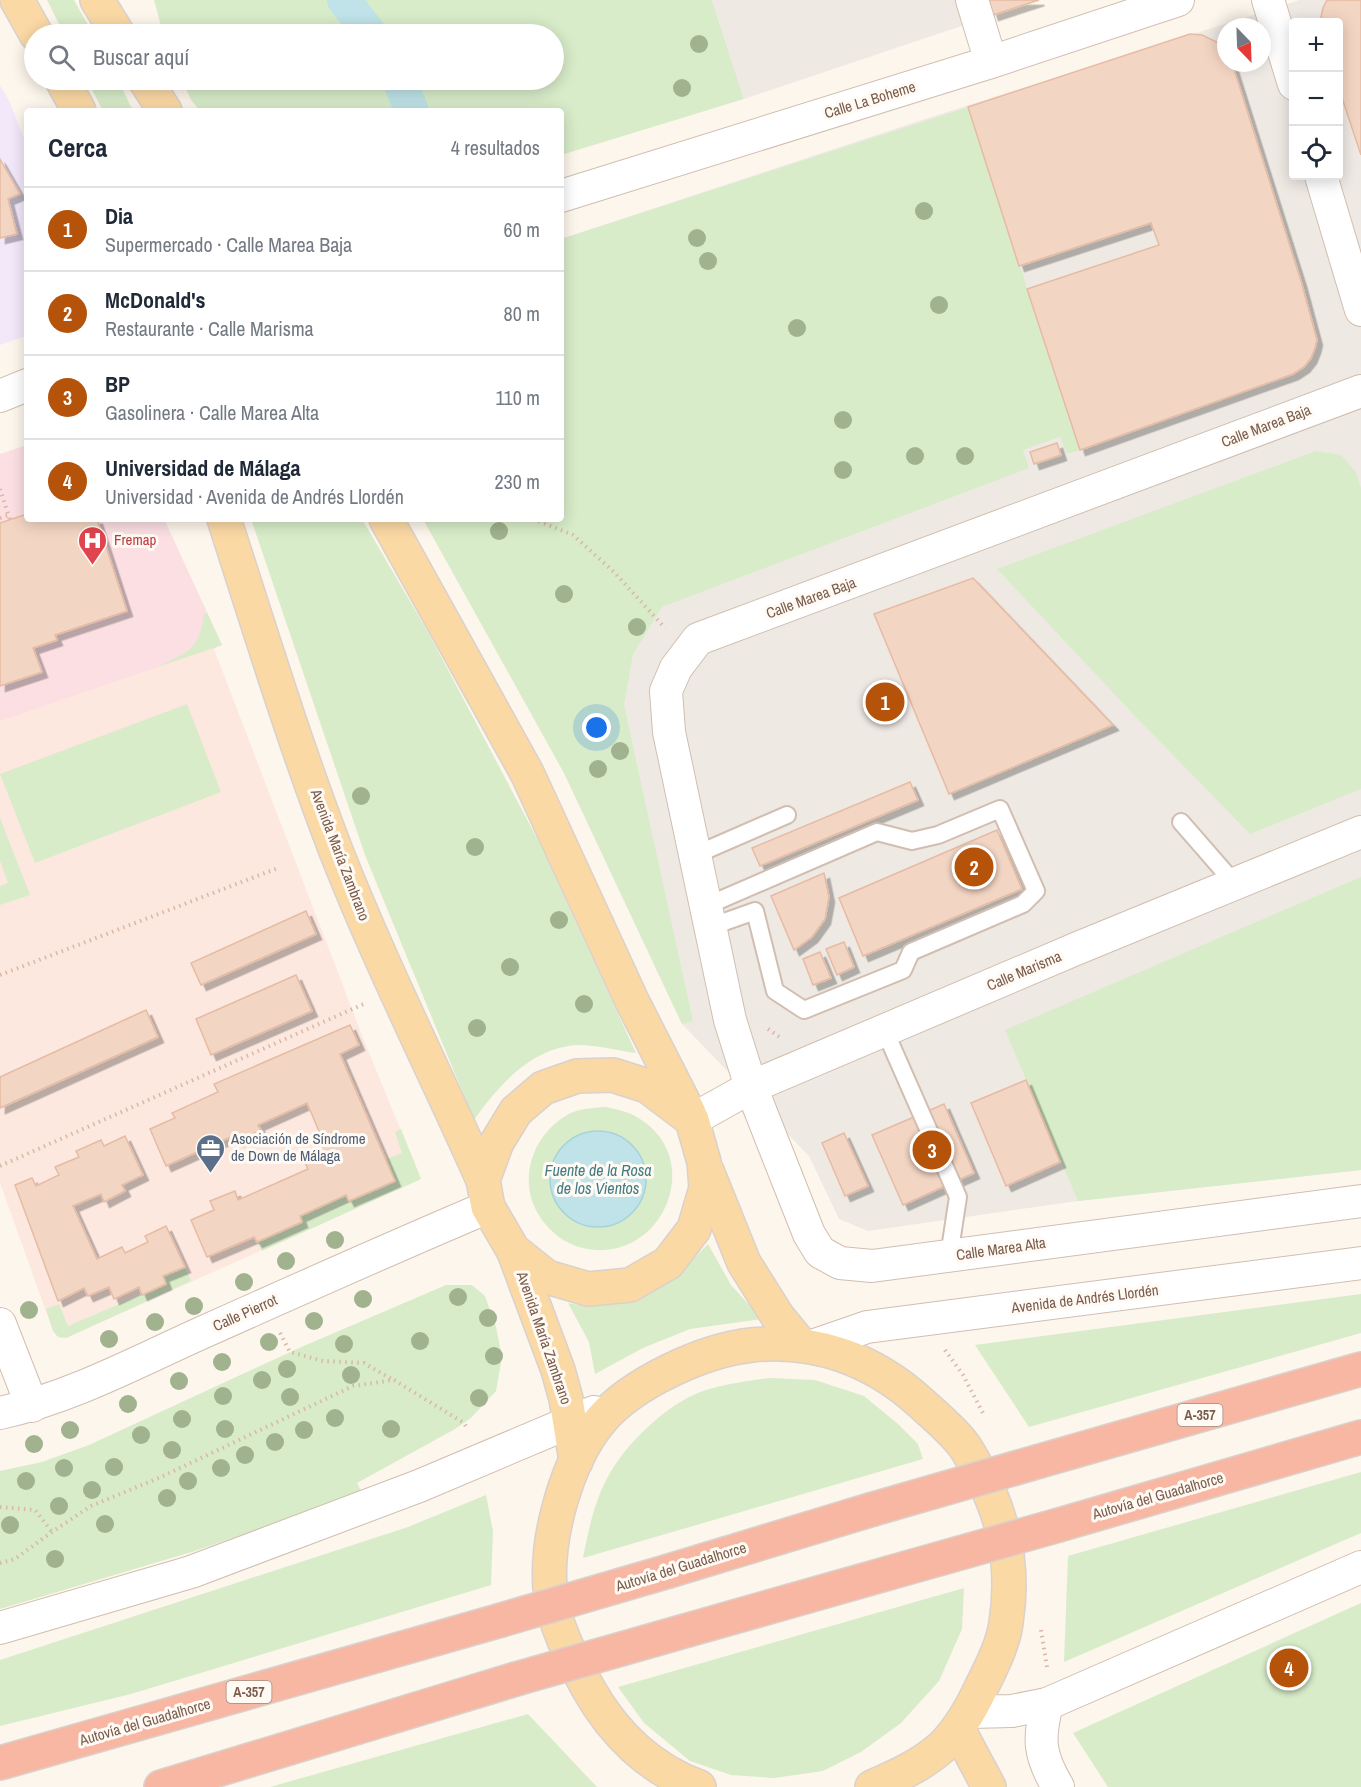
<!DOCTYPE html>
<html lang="es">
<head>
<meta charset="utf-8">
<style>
  body { margin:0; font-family:"Archivo Narrow",sans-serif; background:#f6f6f7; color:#1f2937 }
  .controls { position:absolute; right:18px; top:18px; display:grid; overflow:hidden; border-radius:6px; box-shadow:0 3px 15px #0003 }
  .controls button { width:54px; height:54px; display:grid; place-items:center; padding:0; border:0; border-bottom:2px solid #e0e1e3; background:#fff; color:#1f2937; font:30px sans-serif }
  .compass { position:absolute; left:1217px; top:18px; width:54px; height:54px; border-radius:50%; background:#fff; box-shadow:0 3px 15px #0003; rotate:157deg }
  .you { position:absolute; left:597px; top:728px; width:21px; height:21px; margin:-15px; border:4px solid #fff; border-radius:50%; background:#1a73e8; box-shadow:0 0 0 9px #1a73e833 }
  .badge { display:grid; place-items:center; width:39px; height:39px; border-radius:50%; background:#b45309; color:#fff; font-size:20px; font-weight:700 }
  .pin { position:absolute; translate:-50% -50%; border:3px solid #fff; box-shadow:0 2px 6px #0006 }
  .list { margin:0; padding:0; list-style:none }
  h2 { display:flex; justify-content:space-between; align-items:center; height:78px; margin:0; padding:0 24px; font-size:26px }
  h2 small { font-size:20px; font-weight:400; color:#747a83 }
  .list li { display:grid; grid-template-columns:39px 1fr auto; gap:18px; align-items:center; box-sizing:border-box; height:84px; padding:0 24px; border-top:2px solid #e0e1e3 }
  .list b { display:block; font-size:22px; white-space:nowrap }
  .list p { margin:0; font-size:20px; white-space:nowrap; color:#747a83 }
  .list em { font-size:20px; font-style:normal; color:#747a83 }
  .icon { flex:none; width:33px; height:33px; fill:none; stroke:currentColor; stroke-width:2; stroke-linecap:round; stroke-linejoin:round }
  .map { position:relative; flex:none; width:1361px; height:1787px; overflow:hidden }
  .search { position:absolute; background:#fff; box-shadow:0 3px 15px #0003; left:24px; top:24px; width:540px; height:66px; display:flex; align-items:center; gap:15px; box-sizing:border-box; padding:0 21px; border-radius:33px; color:#747a83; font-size:22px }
  .panel { position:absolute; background:#fff; box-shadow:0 3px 15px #0003; left:24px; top:108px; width:540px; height:414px; border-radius:6px }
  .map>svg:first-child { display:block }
  .commercial { fill:#fde8e0 }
  .industrial { fill:#efe9e4; fill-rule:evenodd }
  .education { fill:#f3e8fa }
  .medical { fill:#fbdfe3 }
  .green { fill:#d8ecc9; fill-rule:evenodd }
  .water { fill:#bfe3e8; stroke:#a5d3da; stroke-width:1.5 }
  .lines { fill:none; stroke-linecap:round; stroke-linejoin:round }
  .canal { stroke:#bfe3e8; stroke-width:34 }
  .building { fill:#f3d5c3; stroke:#e6bba3; stroke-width:1.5; filter:url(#shadow) }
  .lane-casing { stroke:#d1beb0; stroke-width:20 }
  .street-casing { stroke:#d1beb0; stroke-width:34 }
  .primary-casing { stroke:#dad1cd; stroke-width:36 }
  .highway-casing { stroke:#dad1cd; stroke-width:36 }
  .path { stroke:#d9b8a5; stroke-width:4; stroke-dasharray:1.5 4.5; stroke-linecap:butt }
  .lane { stroke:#fff; stroke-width:16 }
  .street { stroke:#fff; stroke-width:32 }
  .primary { stroke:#fbd9a5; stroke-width:33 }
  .highway { stroke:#f7b7a3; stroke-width:33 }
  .highway-bridge-casing { stroke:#dad1cd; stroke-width:36; stroke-linecap:butt }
  .highway-bridge { stroke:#f7b7a3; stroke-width:33 }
  .tree { fill:#a0b28e }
  .labels { text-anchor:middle; stroke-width:6; stroke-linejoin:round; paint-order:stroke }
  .shield { fill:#fffaf3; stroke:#a28b7f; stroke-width:1.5 }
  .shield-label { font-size:14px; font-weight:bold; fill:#7a5c4d }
  .street-label { font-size:15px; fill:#7a5c4d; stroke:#fffaf3 }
  .health-label { font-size:15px; fill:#be3a42; stroke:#fffaf3; text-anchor:start }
  .service-label { font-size:15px; fill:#4e5e75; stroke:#fffaf3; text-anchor:start }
  .water-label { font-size:16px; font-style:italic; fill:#437c86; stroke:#fffaf3 }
</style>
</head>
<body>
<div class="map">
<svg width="1361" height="1787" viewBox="0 0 1361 1787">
  <defs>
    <filter id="shadow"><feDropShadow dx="5.5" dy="5.5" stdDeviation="0" flood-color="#0004"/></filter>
  </defs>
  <rect width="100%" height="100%" fill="#fdf6ec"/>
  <polygon class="commercial" points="27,445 27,519 164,519 222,645 214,649 365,1043 421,1179 66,1338 58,1337 53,1331 0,1183 0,454"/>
  <g class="industrial">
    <polygon points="712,0 1039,0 744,99"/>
    <path d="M1300 0H1361V1170L1078 1201 868 1231 839 1219 809 1156 682 1024 564 773 423 519H561V239L916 122ZM1294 22H1338V176H1294ZM1226 27H1262V63H1226Z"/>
  </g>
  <polygon class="education" points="0,85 10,103 27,146 27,331 26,336 0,345"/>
  <polygon class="medical" points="27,445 27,519 164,519 222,645 0,721 0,454"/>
  <g class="green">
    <polygon points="47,0 74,0 93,34 64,34"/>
    <polygon points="154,0 712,0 744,99 561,155 561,111 200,111 191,100 182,80 554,80 554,34 163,34"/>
    <polygon points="87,80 118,80 133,111 103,111"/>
    <polygon points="968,107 1080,450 1067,454 1060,437 1023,450 1029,468 662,607 633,654 624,705 693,1021 682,1024 564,773 423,519 561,519 561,239"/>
    <polygon points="1316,451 1341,455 1356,472 1361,488 1361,789 1250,834 1135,716 997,569"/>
    <path d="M251 519H362L429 634 539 842 636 1053C620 1051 592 1044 576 1045 530 1049 499 1085 474 1120L365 855Z"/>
    <path d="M207 613 222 645 158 667C188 651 199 651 204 614Z"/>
    <polygon points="187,704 221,792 35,863 0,774"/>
    <polygon points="0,818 30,895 0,905 0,886 8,883 0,861"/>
    <polygon points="1361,877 1361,1170 1078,1201 1005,1030"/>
    <path d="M606 1107C619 1110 630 1112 640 1119 707 1161 661 1266 583 1248 565 1244 550 1232 540 1217 517 1182 531 1136 567 1115 579 1108 593 1108 606 1107ZM607 1131C616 1134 624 1137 631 1144 654 1164 650 1204 624 1219 616 1225 607 1225 597 1225 589 1225 583 1225 575 1221 570 1218 565 1213 561 1210Z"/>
    <polygon points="401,1129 421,1179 262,1251 257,1242 302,1222 300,1216 346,1195 349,1201 395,1181 386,1159 402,1153 395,1132"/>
    <polygon points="708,1244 731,1285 762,1319 690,1329 643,1348 595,1374 589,1342 568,1303 585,1306 629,1302 676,1276"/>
    <polygon points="185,1267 191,1281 66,1338 58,1337 53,1331 46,1309 59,1304 68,1326 166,1284 163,1276"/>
    <polygon points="446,1285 472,1285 485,1296 496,1327 502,1357 496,1391 471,1418 455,1429 357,1483 362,1493 195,1551 0,1609 0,1471 42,1462 89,1445 299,1348"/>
    <polygon points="1361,1294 1361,1333 1029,1427 975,1345"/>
    <path d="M768 1378 815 1380 864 1396 898 1424 918 1444 923 1459 583 1558C594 1500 605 1466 650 1425 662 1414 677 1403 691 1396 715 1385 742 1382 768 1378Z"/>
    <polygon points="1361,1472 1361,1533 1064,1662 1068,1556"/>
    <polygon points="486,1495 493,1531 491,1585 131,1694 0,1726 0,1660 408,1527"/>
    <polygon points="964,1588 962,1629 939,1681 901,1723 861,1752 823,1771 774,1778 731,1775 690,1761 644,1723 618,1687"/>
    <polygon points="1361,1603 1361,1787 1108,1787 1073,1733"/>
    <polygon points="528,1714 597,1787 270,1787"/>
  </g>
  <circle class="water" cx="598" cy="1179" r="48"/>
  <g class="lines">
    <g class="canal">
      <polyline points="344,0 370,34"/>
      <polyline points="399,80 412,111"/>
    </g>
  </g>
  <g class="building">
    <polygon points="988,0 1039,0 993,15"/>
    <polygon points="1327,0 1361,0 1361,155 1338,86 1338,22 1320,22 1323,8"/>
    <polygon points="1190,34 1202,35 1219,43 1226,51 1226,63 1232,63 1301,281 1317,340 1315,348 1311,358 1304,367 1293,374 1080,450 1027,289 1159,245 1151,223 1019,266 968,107"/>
    <polygon points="0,159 20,194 8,199 17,234 0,238"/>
    <polygon points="1057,443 1061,455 1034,464 1030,452"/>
    <polygon points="27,514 27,519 97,519 127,611 55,635 57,640 33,648 42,672 0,686 0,523"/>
    <polygon points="973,578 1113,725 949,794 874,614"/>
    <polygon points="910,782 918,800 760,866 752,848"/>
    <polygon points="997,830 1022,889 863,956 839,898"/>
    <polygon points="824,873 829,897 825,919 812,937 794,950 771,896"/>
    <polygon points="306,911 316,934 201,985 191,963"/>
    <polygon points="844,942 854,967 837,975 826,949"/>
    <polygon points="820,952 831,978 813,985 803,959"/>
    <polygon points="296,975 312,1011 211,1055 196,1019"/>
    <polygon points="146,1010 158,1037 0,1108 0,1077"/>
    <polygon points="350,1025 359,1045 340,1054 395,1181 349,1201 346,1195 300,1216 302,1222 257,1242 254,1237 207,1257 191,1220 214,1210 210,1201 235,1191 238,1200 308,1169 301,1154 324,1143 307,1103 258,1125 261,1130 238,1141 235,1135 166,1166 150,1129 175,1118 172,1113 218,1092 214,1084"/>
    <polygon points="1026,1080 1060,1162 1006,1186 971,1103"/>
    <polygon points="944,1104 974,1173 903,1205 872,1135"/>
    <polygon points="844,1133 868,1186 845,1196 822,1143"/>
    <polygon points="125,1136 143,1175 122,1185 125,1191 104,1202 101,1194 73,1206 97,1259 122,1247 125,1253 148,1242 145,1236 166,1226 185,1267 163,1276 166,1284 142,1295 139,1287 114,1299 109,1287 88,1296 84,1288 58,1301 15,1185 32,1178 36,1186 59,1175 55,1167 79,1157 76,1151 101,1140 104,1146"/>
  </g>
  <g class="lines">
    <defs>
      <g id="lane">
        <polyline points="1181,822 1235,884"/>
        <polyline points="695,855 787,815"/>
        <polyline points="706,906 877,832 912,841 938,835 1000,809 1036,891 1023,904 911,952 903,970 804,1010 775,991 755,911 710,927"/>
        <polyline points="885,1031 958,1197 949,1256"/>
      </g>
      <g id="street">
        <polyline points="972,0 991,62"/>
        <polyline points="1268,0 1294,84"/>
        <polyline points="1321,176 1361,310"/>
        <polyline points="561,196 991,62 1178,0"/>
        <polyline points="1361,391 698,639 676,668 666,691 669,732 730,1020 751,1087 809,1234 820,1252 840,1263 872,1266 1361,1201"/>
        <polyline points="0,396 27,385"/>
        <polyline points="692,1120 751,1087 1078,948 1361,832"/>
        <polyline points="0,1324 32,1406"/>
        <polyline points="812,1346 867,1327 1361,1263"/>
        <path d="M0 1413C69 1398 135 1363 199 1334 295 1291 391 1248 488 1207"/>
        <polyline points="0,1628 191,1572 419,1486 594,1412"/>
        <path d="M1047 1704C1038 1739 1039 1755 1058 1787"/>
        <polyline points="970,1712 1012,1711 1047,1704 1361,1567"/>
      </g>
      <g id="primary">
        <polyline points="17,0 36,34"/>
        <polyline points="97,0 118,34"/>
        <polyline points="62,80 79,111"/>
        <polyline points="145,80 165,111"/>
        <path d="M224 519C260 630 294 742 336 851 380 963 434 1070 483 1180"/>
        <polyline points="386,519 527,773 632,1001 689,1113"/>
        <polygon points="613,1075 647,1086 692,1120 704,1162 706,1188 694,1229 668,1263 630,1285 588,1289 547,1277 513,1250 488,1207 483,1180 497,1142 516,1111 543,1088 577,1076"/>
        <polyline points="707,1171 744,1263 778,1317 801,1345"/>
        <polyline points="514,1252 558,1370 566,1399 576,1461"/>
        <polyline points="958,1729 989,1787"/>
        <path d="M699 1787C650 1769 613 1733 588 1688 571 1657 553 1623 550 1588 546 1536 567 1460 601 1420 632 1383 704 1350 752 1345 815 1338 874 1360 921 1403 934 1415 950 1428 962 1443 967 1449 971 1457 975 1464 1004 1514 1015 1565 1006 1623 1003 1645 991 1668 981 1688 971 1709 960 1729 943 1746 922 1765 897 1776 872 1787"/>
      </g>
      <g id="highway">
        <polyline points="1040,1461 1361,1369"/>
        <polyline points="1059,1525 1361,1437"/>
        <polyline points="669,1571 870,1510"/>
        <polyline points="688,1630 889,1573"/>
        <polyline points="0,1763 498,1621"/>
        <polyline points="161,1787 516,1679"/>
      </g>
    </defs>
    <use href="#lane" class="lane-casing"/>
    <use href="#street" class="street-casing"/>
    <use href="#primary" class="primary-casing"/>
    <use href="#highway" class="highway-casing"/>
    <g class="path">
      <polyline points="0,489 10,520"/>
      <polyline points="0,518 9,515"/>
      <polyline points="533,519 573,535 614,572 665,628"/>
      <polyline points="0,975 278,868"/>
      <polyline points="768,1029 781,1038"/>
      <polyline points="0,1166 366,1003"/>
      <polyline points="280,1333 290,1352 323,1361 364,1363 393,1380"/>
      <polyline points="945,1350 963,1375 983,1413"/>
      <polyline points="0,1507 35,1510 52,1532"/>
      <polyline points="0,1563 15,1559 52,1532 91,1506 161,1477 353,1386 394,1380 464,1423 468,1430"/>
      <polyline points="1041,1630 1047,1667"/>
    </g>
    <use href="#lane" class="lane"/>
    <use href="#street" class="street"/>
    <use href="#primary" class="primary"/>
    <use href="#highway" class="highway"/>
    <defs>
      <g id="highway-bridge">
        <polyline points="870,1510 1040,1461"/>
        <polyline points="889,1573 1059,1525"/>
        <polyline points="498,1621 669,1571"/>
        <polyline points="516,1679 688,1630"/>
      </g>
    </defs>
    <use href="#highway-bridge" class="highway-bridge-casing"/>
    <use href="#highway-bridge" class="highway-bridge"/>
  </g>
  <g class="tree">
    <circle cx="699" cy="44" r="9"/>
    <circle cx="682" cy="88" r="9"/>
    <circle cx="924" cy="211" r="9"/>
    <circle cx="697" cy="238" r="9"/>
    <circle cx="708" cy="261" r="9"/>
    <circle cx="939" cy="305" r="9"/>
    <circle cx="797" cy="328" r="9"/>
    <circle cx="843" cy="420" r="9"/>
    <circle cx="915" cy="456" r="9"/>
    <circle cx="965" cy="456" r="9"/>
    <circle cx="843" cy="470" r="9"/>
    <circle cx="499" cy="531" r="9"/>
    <circle cx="564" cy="594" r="9"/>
    <circle cx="637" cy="627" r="9"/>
    <circle cx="620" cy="751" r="9"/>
    <circle cx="598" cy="769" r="9"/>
    <circle cx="361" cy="796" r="9"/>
    <circle cx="475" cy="847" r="9"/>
    <circle cx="559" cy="920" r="9"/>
    <circle cx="510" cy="967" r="9"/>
    <circle cx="584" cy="1004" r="9"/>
    <circle cx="477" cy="1028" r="9"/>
    <circle cx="335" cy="1240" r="9"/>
    <circle cx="286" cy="1261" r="9"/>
    <circle cx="244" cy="1282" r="9"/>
    <circle cx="458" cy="1297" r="9"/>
    <circle cx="363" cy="1299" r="9"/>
    <circle cx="194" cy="1306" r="9"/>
    <circle cx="29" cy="1310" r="9"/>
    <circle cx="488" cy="1318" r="9"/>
    <circle cx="314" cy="1321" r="9"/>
    <circle cx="155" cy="1322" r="9"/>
    <circle cx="109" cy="1339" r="9"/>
    <circle cx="420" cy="1341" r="9"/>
    <circle cx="269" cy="1342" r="9"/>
    <circle cx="344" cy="1344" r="9"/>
    <circle cx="494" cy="1356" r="9"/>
    <circle cx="222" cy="1362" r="9"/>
    <circle cx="287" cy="1369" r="9"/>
    <circle cx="351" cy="1375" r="9"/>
    <circle cx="262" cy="1380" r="9"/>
    <circle cx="179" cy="1381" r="9"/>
    <circle cx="223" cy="1396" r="9"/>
    <circle cx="290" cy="1397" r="9"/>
    <circle cx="479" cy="1398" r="9"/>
    <circle cx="128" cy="1404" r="9"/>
    <circle cx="335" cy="1418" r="9"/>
    <circle cx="182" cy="1419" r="9"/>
    <circle cx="225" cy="1429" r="9"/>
    <circle cx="391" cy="1429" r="9"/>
    <circle cx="70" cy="1430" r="9"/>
    <circle cx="304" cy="1430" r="9"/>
    <circle cx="141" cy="1435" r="9"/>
    <circle cx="275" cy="1442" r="9"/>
    <circle cx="34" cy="1444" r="9"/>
    <circle cx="172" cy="1450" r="9"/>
    <circle cx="245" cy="1455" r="9"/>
    <circle cx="114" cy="1467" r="9"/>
    <circle cx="64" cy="1468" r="9"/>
    <circle cx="221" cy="1468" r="9"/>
    <circle cx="26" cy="1481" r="9"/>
    <circle cx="188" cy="1481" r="9"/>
    <circle cx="92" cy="1490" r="9"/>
    <circle cx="167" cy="1498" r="9"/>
    <circle cx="59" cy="1506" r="9"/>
    <circle cx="105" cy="1524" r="9"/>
    <circle cx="10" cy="1525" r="9"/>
    <circle cx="55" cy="1559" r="9"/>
  </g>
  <defs>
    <symbol id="hospital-pin" viewBox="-11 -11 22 30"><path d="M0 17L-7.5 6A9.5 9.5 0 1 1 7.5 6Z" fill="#e0444e" stroke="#fffaf3"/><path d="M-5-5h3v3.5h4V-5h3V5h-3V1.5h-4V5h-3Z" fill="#fff"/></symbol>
    <symbol id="office-pin" viewBox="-11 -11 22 30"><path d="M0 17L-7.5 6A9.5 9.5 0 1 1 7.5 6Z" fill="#5c6f8a" stroke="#fffaf3"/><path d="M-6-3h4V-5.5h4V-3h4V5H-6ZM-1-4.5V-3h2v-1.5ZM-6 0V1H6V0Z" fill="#fff"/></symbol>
  </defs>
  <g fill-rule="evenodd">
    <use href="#hospital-pin" x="76" y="524" width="33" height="45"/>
    <use href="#office-pin" x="194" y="1132" width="33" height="45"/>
  </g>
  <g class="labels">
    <g class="shield">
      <rect x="1177.5" y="1404" width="45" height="22" rx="4.5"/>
      <rect x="226.5" y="1681" width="45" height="22" rx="4.5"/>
    </g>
    <g class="shield-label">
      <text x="1200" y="1420">A-357</text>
      <text x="249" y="1697">A-357</text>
    </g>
    <g class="street-label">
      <text transform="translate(870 100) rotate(-17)" y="5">Calle La Boheme</text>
      <text transform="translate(1266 426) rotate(-21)" y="5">Calle Marea Baja</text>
      <text transform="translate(811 598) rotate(-20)" y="5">Calle Marea Baja</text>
      <text transform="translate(340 855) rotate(69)" y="5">Avenida María Zambrano</text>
      <text transform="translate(1024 971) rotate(-23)" y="5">Calle Marisma</text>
      <text transform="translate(1001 1249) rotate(-8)" y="5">Calle Marea Alta</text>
      <text transform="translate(1085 1299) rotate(-7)" y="5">Avenida de Andrés Llordén</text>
      <text transform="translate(245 1313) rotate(-24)" y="5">Calle Pierrot</text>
      <text transform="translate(544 1338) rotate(71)" y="5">Avenida María Zambrano</text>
      <text transform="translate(1158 1496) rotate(-16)" y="5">Autovía del Guadalhorce</text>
      <text transform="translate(681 1567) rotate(-17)" y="5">Autovía del Guadalhorce</text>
      <text transform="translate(145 1722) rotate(-16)" y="5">Autovía del Guadalhorce</text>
    </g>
    <g class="health-label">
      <text x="114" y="545">Fremap</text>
    </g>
    <g class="service-label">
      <text x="231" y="1144">Asociación de Síndrome<tspan x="231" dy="17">de Down de Málaga</tspan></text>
    </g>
    <g class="water-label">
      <text x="598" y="1176">Fuente de la Rosa<tspan x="598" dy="18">de los Vientos</tspan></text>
    </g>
  </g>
</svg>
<div class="controls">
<button>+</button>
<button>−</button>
<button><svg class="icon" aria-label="locate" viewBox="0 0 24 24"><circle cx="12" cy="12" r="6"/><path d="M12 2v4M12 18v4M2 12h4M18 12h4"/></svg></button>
</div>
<svg class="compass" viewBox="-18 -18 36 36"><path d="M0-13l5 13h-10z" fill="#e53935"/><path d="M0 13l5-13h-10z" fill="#747a83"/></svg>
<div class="you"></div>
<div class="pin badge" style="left:885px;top:702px">1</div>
<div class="pin badge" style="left:974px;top:867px">2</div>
<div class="pin badge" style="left:932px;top:1150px">3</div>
<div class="pin badge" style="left:1289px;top:1668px">4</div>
<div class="search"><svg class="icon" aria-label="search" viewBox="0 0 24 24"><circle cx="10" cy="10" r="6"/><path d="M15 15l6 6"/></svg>Buscar aquí</div>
<section class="panel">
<h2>Cerca<small>4 resultados</small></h2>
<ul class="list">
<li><span class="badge">1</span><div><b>Dia</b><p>Supermercado · Calle Marea Baja</p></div><em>60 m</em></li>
<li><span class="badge">2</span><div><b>McDonald's</b><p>Restaurante · Calle Marisma</p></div><em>80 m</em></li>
<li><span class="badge">3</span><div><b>BP</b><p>Gasolinera · Calle Marea Alta</p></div><em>110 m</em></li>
<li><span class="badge">4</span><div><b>Universidad de Málaga</b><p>Universidad · Avenida de Andrés Llordén</p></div><em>230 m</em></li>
</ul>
</section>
</div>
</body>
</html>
